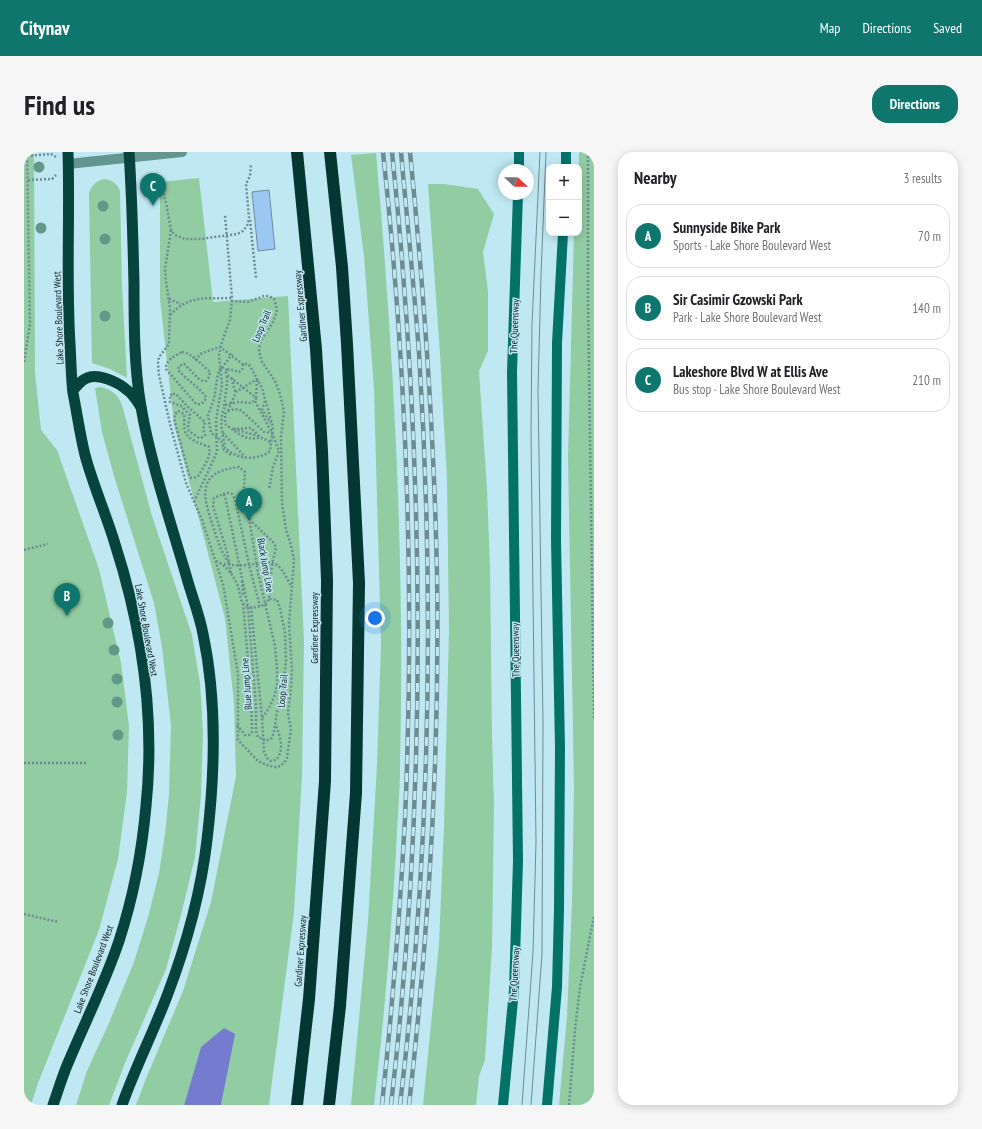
<!DOCTYPE html>
<html lang="en">
<head>
<meta charset="utf-8">
<style>
  body { margin:0; font-family:"PT Sans Narrow",sans-serif; background:#f6f6f6; color:#202124 }
  .controls { position:absolute; right:12px; top:12px; display:grid; overflow:hidden; border-radius:8px; box-shadow:0 2px 10px #0003 }
  .controls button { width:36px; height:36px; display:grid; place-items:center; padding:0; border:0; border-bottom:1px solid #e0e0e0; background:#fff; color:#202124; font:20px sans-serif }
  .compass { position:absolute; left:474px; top:12px; width:36px; height:36px; border-radius:50%; background:#fff; box-shadow:0 2px 10px #0003; rotate:112deg }
  .you { position:absolute; left:351px; top:466px; width:14px; height:14px; margin:-10px; border:3px solid #fff; border-radius:50%; background:#1a73e8; box-shadow:0 0 0 6px #1a73e833 }
  .badge { display:grid; place-items:center; width:26px; height:26px; border-radius:50%; background:#0f766e; color:#fff; font-size:13px; font-weight:700 }
  .pin { position:absolute; translate:-50% -33px; filter:drop-shadow(0 1px 2px #0008) }
  .pin::after { content:''; position:absolute; top:21px; width:14px; height:12px; background:inherit; clip-path:polygon(0 0,100% 0,50% 100%) }
  .list { margin:0; padding:0; list-style:none }
  h2 { display:flex; justify-content:space-between; align-items:center; height:52px; margin:0; padding:0 16px; font-size:17px }
  h2 small { font-size:13px; font-weight:400; color:#757577 }
  .list li { display:grid; grid-template-columns:26px 1fr auto; gap:12px; align-items:center; box-sizing:border-box; height:64px; margin:0 8px 8px; padding:0 8px; border:1px solid #e0e0e0; border-radius:16px }
  .list b { display:block; font-size:15px; white-space:nowrap }
  .list p { margin:0; font-size:13px; white-space:nowrap; color:#757577 }
  .list em { font-size:13px; font-style:normal; color:#757577 }
  .map { position:relative; flex:none; width:570px; height:953px; overflow:hidden; border-radius:16px }
  header { display:flex; align-items:center; gap:24px; box-sizing:border-box; height:56px; padding:0 20px; background:#0f766e; color:#fff }
  header strong { font-size:19px }
  nav { display:flex; gap:22px; margin-inline-start:auto; font-size:14px }
  .intro { display:flex; align-items:center; justify-content:space-between; box-sizing:border-box; height:96px; padding:0 24px }
  h1 { margin:0; font-size:28px }
  .button { padding:10px 18px; border-radius:16px; background:#0f766e; color:#fff; font-size:14px; font-weight:700 }
  main { display:flex; gap:24px; padding:0 24px }
  aside { flex:1; background:#fff; border-radius:16px; box-shadow:0 2px 10px #0003 }
  .map>svg:first-child { display:block }
  .green { fill:#91cca3 }
  .water { fill:#757cd0 }
  .building { fill:#9bc8f2; stroke:#7189a0 }
  .lines { fill:none; stroke-linecap:round; stroke-linejoin:round }
  .path { stroke:#6e8b93; stroke-width:2.5; stroke-dasharray:2 2; stroke-linecap:butt }
  .minor { stroke:#62968f; stroke-width:10 }
  .secondary { stroke:#037269; stroke-width:10 }
  .trunk { stroke:#08443e; stroke-width:11 }
  .motorway { stroke:#043732; stroke-width:12 }
  .tram { stroke:#6e8b92; stroke-width:1 }
  .rail-casing { stroke:#6e8b92; stroke-width:4.5 }
  .rail { stroke:#c0e8f3; stroke-width:3; stroke-dasharray:9; stroke-linecap:butt }
  .tree { fill:#619989 }
  .labels { text-anchor:middle; stroke-width:3; stroke-linejoin:round; paint-order:stroke }
  .street-label { font-size:10px; fill:#0d1c20; stroke:#c0e8f3 }
</style>
</head>
<body>
<header>
<strong>Citynav</strong>
<nav><a>Map</a><a>Directions</a><a>Saved</a></nav>
</header>
<div class="intro"><h1>Find us</h1><a class="button">Directions</a></div>
<main>
<div class="map">
<svg width="570" height="953" viewBox="0 0 570 953">
  <rect width="100%" height="100%" fill="#c0e8f3"/>
  <g class="green">
    <polygon points="0,0 10,0 11,221 17,278 33,298 75,417 97,511 105,574 103,640 94,707 75,778 14,931 7,953 0,953"/>
    <polygon points="555,0 570,0 570,953 535,953 543,864 548,750 550,635 544,305 550,81 555,81"/>
    <path d="M352 1C370 205 381 409 376 614 376 642 373 671 372 700 367 784 360 869 350 953H327L344 769 353 613 357 491 350 237 340 104 327 3Z"/>
    <polygon points="175,26 189,150 264,144 280,489 278,624 270,760 245,953 197,953 210,882 177,895 160,953 112,953 121,929 159,839 187,750 212,624 210,551 201,466 150,272 136,147 136,30"/>
    <path d="M80 27C88 28 93 31 96 39L98 133 103 226 86 217 68 211 65 41C68 33 72 29 80 27Z"/>
    <polygon points="404,32 420,32 454,37 470,62 459,100 464,139 464,199 455,219 463,337 466,415 468,583 470,653 468,795 461,908 455,924 452,953 399,953 415,792 420,674 425,480 423,327 416,202"/>
    <path d="M76 235C87 237 94 242 98 253L128 364 168 483 176 531 179 579 177 643 171 705 157 763 142 817 101 911 85 953H52L63 919 85 871 110 810 124 765 135 721 141 682 145 642 147 573 138 495 130 451 90 324 78 280 71 236Z"/>
  </g>
  <polygon class="water" points="200,876 211,882 197,953 160,953 177,895"/>
  <polygon class="building" points="245,38 251,97 234,99 228,40"/>
  <g class="lines">
    <g class="path">
      <polyline points="564,0 564,146 570,566"/>
      <polyline points="3,4 27,2 32,5"/>
      <polyline points="129,25 138,35 142,51 147,78 151,83 161,87 176,87 213,82 219,79 224,72 225,66 222,32 226,24 227,12"/>
      <polyline points="4,28 28,27 32,23"/>
      <polyline points="226,68 232,126"/>
      <polyline points="147,78 141,117 142,130 146,156 145,192 135,205 134,211 135,223 146,272 162,331 178,368 199,432 214,522 214,588 234,609 243,613 250,615 254,615 260,611 263,606 267,577 264,561 267,535 268,517 265,472 270,408 267,393 262,378 258,351 257,285 260,259 256,242 251,229 238,210 235,199 236,190 248,172 253,160 252,153 250,147 245,144 240,144 224,150 207,149"/>
      <polyline points="145,147 157,152"/>
      <path d="M146 163C167 142 181 147 208 146"/>
      <path d="M158 200C168 201 178 213 186 220L185 225 182 229H179L175 227 160 212 155 214 154 218C163 228 175 235 182 245 181 250 177 253 172 252L142 217C141 208 151 204 158 200Z"/>
      <polyline points="171,208 178,201 196,195 220,213"/>
      <polyline points="0,210 6,172 3,0"/>
      <path d="M221 212H224L226 214 238 236 249 275 246 299C240 305 226 307 218 305 212 304 206 300 201 296 199 281 193 265 203 252L215 250 227 251 232 247 230 244 203 223 202 220 205 217 215 220 218 218 219 213Z"/>
      <polyline points="198,216 208,202"/>
      <polyline points="203,218 197,215 194,222 190,247 184,263 187,281 197,288 200,298 207,303"/>
      <polyline points="208,226 210,237 212,240"/>
      <polygon points="149,242 152,242 164,255 181,270 179,277 181,283 179,285 175,286 165,279 164,275 166,263 157,254 146,250 146,243"/>
      <polyline points="232,246 233,227"/>
      <polyline points="231,249 248,281 255,299 249,315 245,338"/>
      <polyline points="241,249 238,258 247,271"/>
      <polyline points="200,254 203,232 203,223"/>
      <path d="M154 259 160 262C161 267 159 273 161 279 163 288 178 292 185 295 188 304 179 315 175 323L173 325 167 326 165 322 150 267 151 262Z"/>
      <polyline points="204,259 212,240 233,227"/>
      <polyline points="209,277 227,276 236,285"/>
      <polyline points="210,277 234,284"/>
      <polyline points="199,281 221,305"/>
      <path d="M246 290C233 282 236 288 224 286 218 285 206 276 201 272V262C206 257 212 256 218 259L240 280 248 281"/>
      <polyline points="199,342 203,341 208,342 211,347 226,417 236,454"/>
      <polyline points="170,350 193,300 192,268 198,233 195,203 198,190 206,168 208,146 201,63"/>
      <polyline points="0,398 24,392"/>
      <path d="M192 409C203 414 209 423 214 434 216 440 216 451 222 454 227 457 236 454 241 453L245 447 248 412 252 396 250 391 227 369"/>
      <path d="M205 411C197 400 193 387 189 374 178 342 173 320 215 315L221 320 220 335 234 421 251 494 253 517V532L251 543 245 556 238 566"/>
      <path d="M200 412C207 413 215 414 222 413 252 410 252 405 267 434"/>
      <polyline points="207,421 203,400 189,354 190,346 199,342 201,344 224,455 232,554 232,579 234,585 242,589 248,586 250,579 254,554 258,543 262,509 261,481 256,456 253,448 245,447"/>
      <polyline points="218,429 219,442 221,444"/>
      <path d="M227 455 238 566 240 600 243 606 247 609 252 608C261 598 256 585 252 573"/>
      <polyline points="213,573 221,583 225,583 228,580 227,544 219,451"/>
      <polyline points="0,611 64,611"/>
      <polyline points="0,762 34,770"/>
      <polyline points="545,953 551,878 556,835 570,764"/>
    </g>
    <polyline class="minor" points="44,12 158,0"/>
    <g class="secondary">
      <polyline points="542,15 542,0"/>
      <polyline points="495,18 495,0"/>
      <polyline points="479,953 490,838 494,709 488,220 494,42"/>
      <polyline points="523,953 533,835 535,758 536,596 532,388 533,191 539,81"/>
    </g>
    <g class="trunk">
      <path d="M49 238C53 234 57 228 63 226 74 221 94 230 103 238 109 242 113 249 117 255"/>
      <path d="M29 953C34 939 38 925 44 911 61 870 81 831 95 789 109 746 118 699 122 654 131 566 118 476 91 392 82 362 69 333 61 303 56 283 53 261 49 241 47 225 47 208 46 192 42 128 46 64 44 0"/>
      <path d="M98 953C111 916 129 881 143 844 162 794 177 740 183 688 191 621 193 548 179 482 176 465 169 447 164 430 148 374 127 313 117 255 110 214 110 173 110 132 109 88 108 44 105 0"/>
    </g>
    <g class="motorway">
      <polyline points="273,0 292,197 298,299 303,428 301,629 285,847 273,953"/>
      <polyline points="305,953 316,854 332,641 335,431 323,192 318,115 306,0"/>
    </g>
    <g class="tram">
      <polyline points="498,953 509,800 512,690 507,282 508,172 516,0"/>
      <polyline points="507,953 518,802 519,571 514,238 517,123 522,0"/>
    </g>
    <defs>
      <g id="rail">
        <path d="M358 953C368 858 376 762 381 666 391 444 383 221 359 0"/>
        <path d="M367 953C404 637 401 317 368 0"/>
        <path d="M376 953C406 704 411 451 395 201 390 134 383 67 377 0"/>
        <path d="M385 953C405 777 416 599 413 421 410 280 400 140 386 0"/>
      </g>
    </defs>
    <use href="#rail" class="rail-casing"/>
    <use href="#rail" class="rail"/>
  </g>
  <g class="tree">
    <circle cx="15" cy="15" r="5.5"/>
    <circle cx="79" cy="54" r="5.5"/>
    <circle cx="17" cy="76" r="5.5"/>
    <circle cx="81" cy="87" r="5.5"/>
    <circle cx="81" cy="164" r="5.5"/>
    <circle cx="84" cy="471" r="5.5"/>
    <circle cx="90" cy="498" r="5.5"/>
    <circle cx="93" cy="527" r="5.5"/>
    <circle cx="93" cy="550" r="5.5"/>
    <circle cx="94" cy="583" r="5.5"/>
  </g>
  <g class="labels">
    <g class="street-label">
      <text transform="translate(276 154) rotate(-95)" y="4">Gardiner Expressway</text>
      <text transform="translate(34 166) rotate(-92)" y="4">Lake Shore Boulevard West</text>
      <text transform="translate(237 174) rotate(-67)" y="4">Loop Trail</text>
      <text transform="translate(490 174) rotate(-88)" y="4">The Queensway</text>
      <text transform="translate(242 413) rotate(80)" y="4">Black Jump Line</text>
      <text transform="translate(290 476) rotate(-90)" y="4">Gardiner Expressway</text>
      <text transform="translate(123 478) rotate(80)" y="4">Lake Shore Boulevard West</text>
      <text transform="translate(491 498) rotate(-91)" y="4">The Queensway</text>
      <text transform="translate(222 532) rotate(-94)" y="4">Blue Jump Line</text>
      <text transform="translate(258 539) rotate(-85)" y="4">Loop Trail</text>
      <text transform="translate(276 799) rotate(-86)" y="4">Gardiner Expressway</text>
      <text transform="translate(69 817) rotate(-69)" y="4">Lake Shore Boulevard West</text>
      <text transform="translate(490 822) rotate(-87)" y="4">The Queensway</text>
    </g>
  </g>
</svg>
<div class="controls">
<button>+</button>
<button>−</button>
</div>
<svg class="compass" viewBox="-18 -18 36 36"><path d="M0-13l5 13h-10z" fill="#e53935"/><path d="M0 13l5-13h-10z" fill="#757577"/></svg>
<div class="you"></div>
<div class="pin badge" style="left:225px;top:369px">A</div>
<div class="pin badge" style="left:43px;top:464px">B</div>
<div class="pin badge" style="left:129px;top:54px">C</div>
</div>
<aside>
<h2>Nearby<small>3 results</small></h2>
<ul class="list">
<li><span class="badge">A</span><div><b>Sunnyside Bike Park</b><p>Sports · Lake Shore Boulevard West</p></div><em>70 m</em></li>
<li><span class="badge">B</span><div><b>Sir Casimir Gzowski Park</b><p>Park · Lake Shore Boulevard West</p></div><em>140 m</em></li>
<li><span class="badge">C</span><div><b>Lakeshore Blvd W at Ellis Ave</b><p>Bus stop · Lake Shore Boulevard West</p></div><em>210 m</em></li>
</ul>
</aside>
</main>
</body>
</html>
